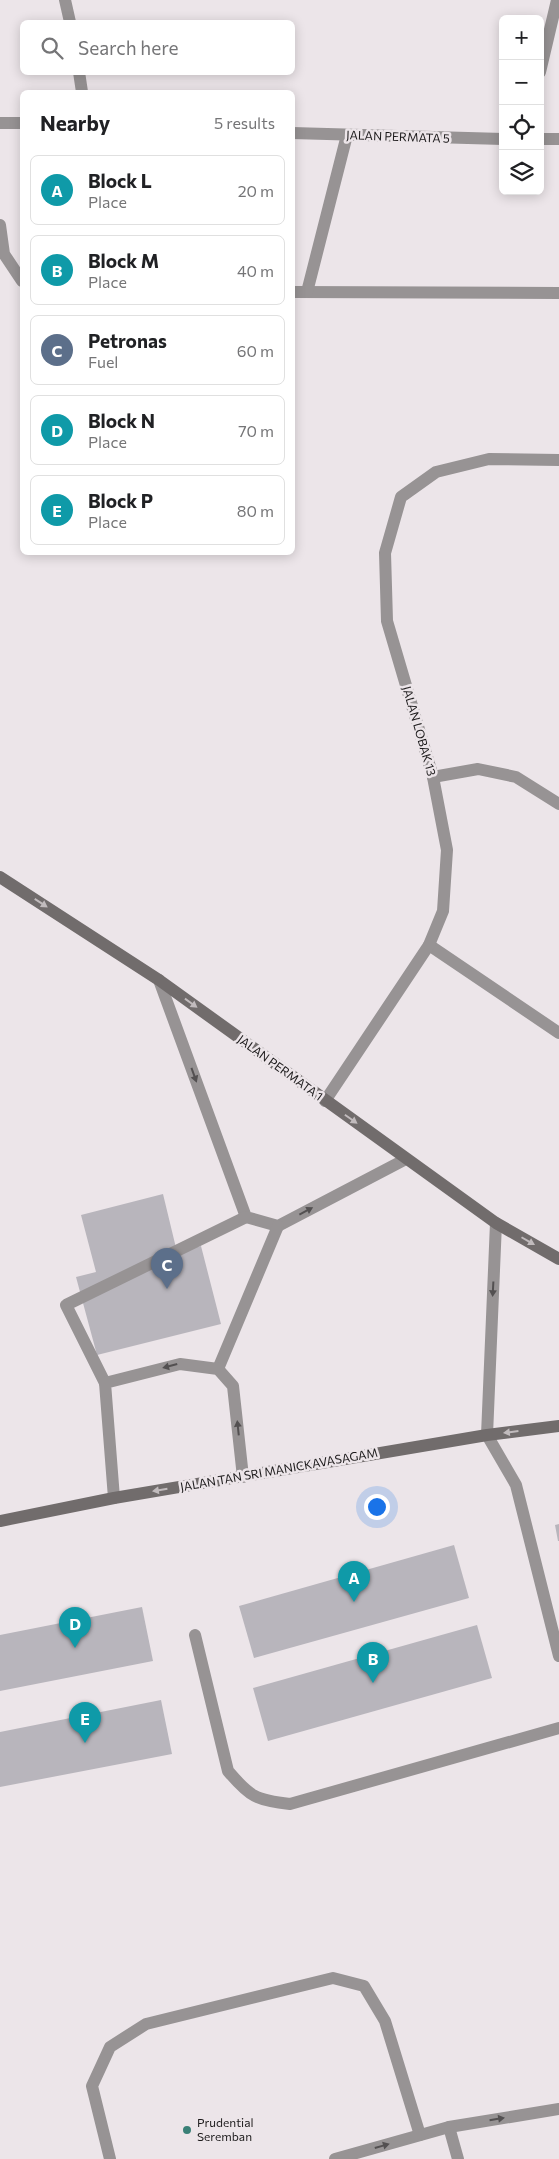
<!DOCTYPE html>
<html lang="en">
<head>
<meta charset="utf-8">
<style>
  body { margin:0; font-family:Commissioner,sans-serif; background:#f6f6f6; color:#202124 }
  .controls { position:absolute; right:15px; top:15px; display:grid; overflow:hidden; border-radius:8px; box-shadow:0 2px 12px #0003 }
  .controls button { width:45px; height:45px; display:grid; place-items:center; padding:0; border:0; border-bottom:1px solid #e0e0e0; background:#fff; color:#202124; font:25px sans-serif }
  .you { position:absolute; left:376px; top:1506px; width:18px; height:18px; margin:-12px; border:4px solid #fff; border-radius:50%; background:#1a73e8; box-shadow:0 0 0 8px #1a73e833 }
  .badge { display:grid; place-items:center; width:32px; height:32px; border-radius:50%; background:#3a8077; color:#fff; font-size:16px; font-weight:700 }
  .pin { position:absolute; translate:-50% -41px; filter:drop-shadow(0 1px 2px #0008) }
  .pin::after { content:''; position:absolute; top:26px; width:18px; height:15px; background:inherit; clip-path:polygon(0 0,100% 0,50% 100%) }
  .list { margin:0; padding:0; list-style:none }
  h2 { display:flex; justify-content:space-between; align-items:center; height:65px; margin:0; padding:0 20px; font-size:21px }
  h2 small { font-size:16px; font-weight:400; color:#757577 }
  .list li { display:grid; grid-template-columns:32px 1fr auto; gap:15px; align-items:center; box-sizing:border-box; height:70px; margin:0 10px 10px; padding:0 10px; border:1px solid #e0e0e0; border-radius:8px }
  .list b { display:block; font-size:19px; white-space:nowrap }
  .list p { margin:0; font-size:16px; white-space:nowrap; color:#757577 }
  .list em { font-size:16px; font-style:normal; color:#757577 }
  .icon { flex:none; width:28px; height:28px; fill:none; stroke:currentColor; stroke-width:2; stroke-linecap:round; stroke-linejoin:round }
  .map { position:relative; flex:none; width:559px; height:2159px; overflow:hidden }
  .search { position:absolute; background:#fff; box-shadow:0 2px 12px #0003; left:20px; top:20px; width:275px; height:55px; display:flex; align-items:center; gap:12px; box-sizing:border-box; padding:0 18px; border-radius:8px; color:#757577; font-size:19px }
  .panel { position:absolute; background:#fff; box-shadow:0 2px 12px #0003; left:20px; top:90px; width:275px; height:465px; border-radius:8px }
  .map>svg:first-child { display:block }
  .building { fill:#b8b5bc }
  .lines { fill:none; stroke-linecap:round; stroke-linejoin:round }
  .lane { stroke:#979394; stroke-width:12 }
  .street { stroke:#979394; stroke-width:12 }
  .secondary { stroke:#716c6c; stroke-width:12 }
  .oneway { fill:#c1bbbd }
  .oneway2 { fill:#535051 }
  .poi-dot { fill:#3a8077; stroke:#ece5e9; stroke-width:2 }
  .labels { text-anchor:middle; stroke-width:5; stroke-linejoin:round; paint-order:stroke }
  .street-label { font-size:12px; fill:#1c1a1b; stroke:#ece5e9 }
  .poi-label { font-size:12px; fill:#1c1a1b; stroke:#ece5e9; text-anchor:start }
</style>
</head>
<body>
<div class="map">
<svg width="559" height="2159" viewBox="0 0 559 2159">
  <rect width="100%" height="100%" fill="#ece5e9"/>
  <g class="building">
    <polygon points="163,1194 177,1252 201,1246 221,1324 97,1355 76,1277 96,1272 81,1215"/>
    <polygon points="559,1524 559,1541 558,1541 555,1525"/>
    <polygon points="454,1545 469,1598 254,1658 239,1606"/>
    <polygon points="142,1607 153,1661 0,1691 0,1635"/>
    <polygon points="477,1625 492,1678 268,1741 253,1688"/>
    <polygon points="161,1700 172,1754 0,1787 0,1732"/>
  </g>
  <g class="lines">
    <g class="lane">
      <polyline points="0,225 4,254 22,281"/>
      <polyline points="292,292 559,293"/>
      <polyline points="307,292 347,135"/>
      <polyline points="159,980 246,1217 278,1226 406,1159"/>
      <polyline points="218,1369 278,1226"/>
      <polyline points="105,1383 66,1305 246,1217"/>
      <polyline points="114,1498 105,1383 180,1364 218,1369 233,1386 243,1477"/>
      <path d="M195 1635 228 1771C250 1797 256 1800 290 1804L559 1728"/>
      <polyline points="110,2159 92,2086 110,2047 146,2024 333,1978 364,1986 385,2021 420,2135"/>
    </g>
    <g class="street">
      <polyline points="65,0 70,22"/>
      <polyline points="79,72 82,92"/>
      <polyline points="540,72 557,0"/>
      <polyline points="0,123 22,123"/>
      <polyline points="292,133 503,139"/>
      <polyline points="540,139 559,139"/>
      <polyline points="433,777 478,769 516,777 559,804"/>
      <polyline points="429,945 559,1033"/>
      <polyline points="325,1101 429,945 443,911 447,850 433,777 387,621 385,553 401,497 436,472 489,459 559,460"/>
      <polyline points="496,1223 487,1435 516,1485 559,1656"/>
      <polyline points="449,2127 458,2159"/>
      <polyline points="335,2159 449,2127 559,2109"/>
    </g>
    <g class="secondary">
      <polyline points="0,877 159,980 496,1223 559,1259"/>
      <polyline points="0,1521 114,1498 487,1435 559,1426"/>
    </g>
  </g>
  <defs><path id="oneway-solid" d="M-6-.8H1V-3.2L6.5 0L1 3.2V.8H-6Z" transform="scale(1.25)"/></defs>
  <g class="oneway">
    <use href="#oneway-solid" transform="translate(41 903) rotate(33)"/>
    <use href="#oneway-solid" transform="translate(191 1003) rotate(36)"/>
    <use href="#oneway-solid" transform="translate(351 1119) rotate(35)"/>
    <use href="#oneway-solid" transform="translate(528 1241) rotate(30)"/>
    <use href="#oneway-solid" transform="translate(511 1432) rotate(173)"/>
    <use href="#oneway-solid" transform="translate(160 1490) rotate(171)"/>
  </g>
  <g class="oneway2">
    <use href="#oneway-solid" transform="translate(194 1075) rotate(70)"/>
    <use href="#oneway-solid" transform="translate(306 1211) rotate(-28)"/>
    <use href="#oneway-solid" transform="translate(493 1289) rotate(93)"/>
    <use href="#oneway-solid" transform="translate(170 1366) rotate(165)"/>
    <use href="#oneway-solid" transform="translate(238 1428) rotate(-96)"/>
    <use href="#oneway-solid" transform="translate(497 2119) rotate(-9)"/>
    <use href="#oneway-solid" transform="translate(382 2146) rotate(-16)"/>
  </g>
  <circle class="poi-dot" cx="187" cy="2130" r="5"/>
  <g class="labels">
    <g class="street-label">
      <text transform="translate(398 137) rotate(2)" y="4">JALAN PERMATA 5</text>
      <text transform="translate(419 731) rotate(74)" y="4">JALAN LOBAK 13</text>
      <text transform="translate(280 1068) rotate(36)" y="4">JALAN PERMATA 1</text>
      <text transform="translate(279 1470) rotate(-10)" y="4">JALAN TAN SRI MANICKAVASAGAM</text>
    </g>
    <g class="poi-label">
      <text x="197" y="2127">Prudential<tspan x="197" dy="14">Seremban</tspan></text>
    </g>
  </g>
</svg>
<div class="controls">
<button>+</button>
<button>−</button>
<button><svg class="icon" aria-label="locate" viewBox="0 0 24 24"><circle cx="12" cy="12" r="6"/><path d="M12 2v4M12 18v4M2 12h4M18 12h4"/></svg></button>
<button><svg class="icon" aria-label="layers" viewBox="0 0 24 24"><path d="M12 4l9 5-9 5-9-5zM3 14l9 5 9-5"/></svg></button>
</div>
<div class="you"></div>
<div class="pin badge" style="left:354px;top:1602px;background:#0f9aa8">A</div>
<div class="pin badge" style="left:373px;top:1683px;background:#0f9aa8">B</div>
<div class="pin badge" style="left:167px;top:1289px;background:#5c6f8a">C</div>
<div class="pin badge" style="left:75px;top:1648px;background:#0f9aa8">D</div>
<div class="pin badge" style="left:85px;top:1743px;background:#0f9aa8">E</div>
<div class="search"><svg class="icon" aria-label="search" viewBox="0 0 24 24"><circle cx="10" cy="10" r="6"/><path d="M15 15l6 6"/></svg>Search here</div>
<section class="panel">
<h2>Nearby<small>5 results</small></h2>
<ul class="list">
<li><span class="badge" style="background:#0f9aa8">A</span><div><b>Block L</b><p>Place</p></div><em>20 m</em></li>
<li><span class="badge" style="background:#0f9aa8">B</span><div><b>Block M</b><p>Place</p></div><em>40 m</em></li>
<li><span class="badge" style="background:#5c6f8a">C</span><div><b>Petronas</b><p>Fuel</p></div><em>60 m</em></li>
<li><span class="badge" style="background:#0f9aa8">D</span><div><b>Block N</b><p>Place</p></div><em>70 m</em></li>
<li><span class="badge" style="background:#0f9aa8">E</span><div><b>Block P</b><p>Place</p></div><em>80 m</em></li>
</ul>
</section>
</div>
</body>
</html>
